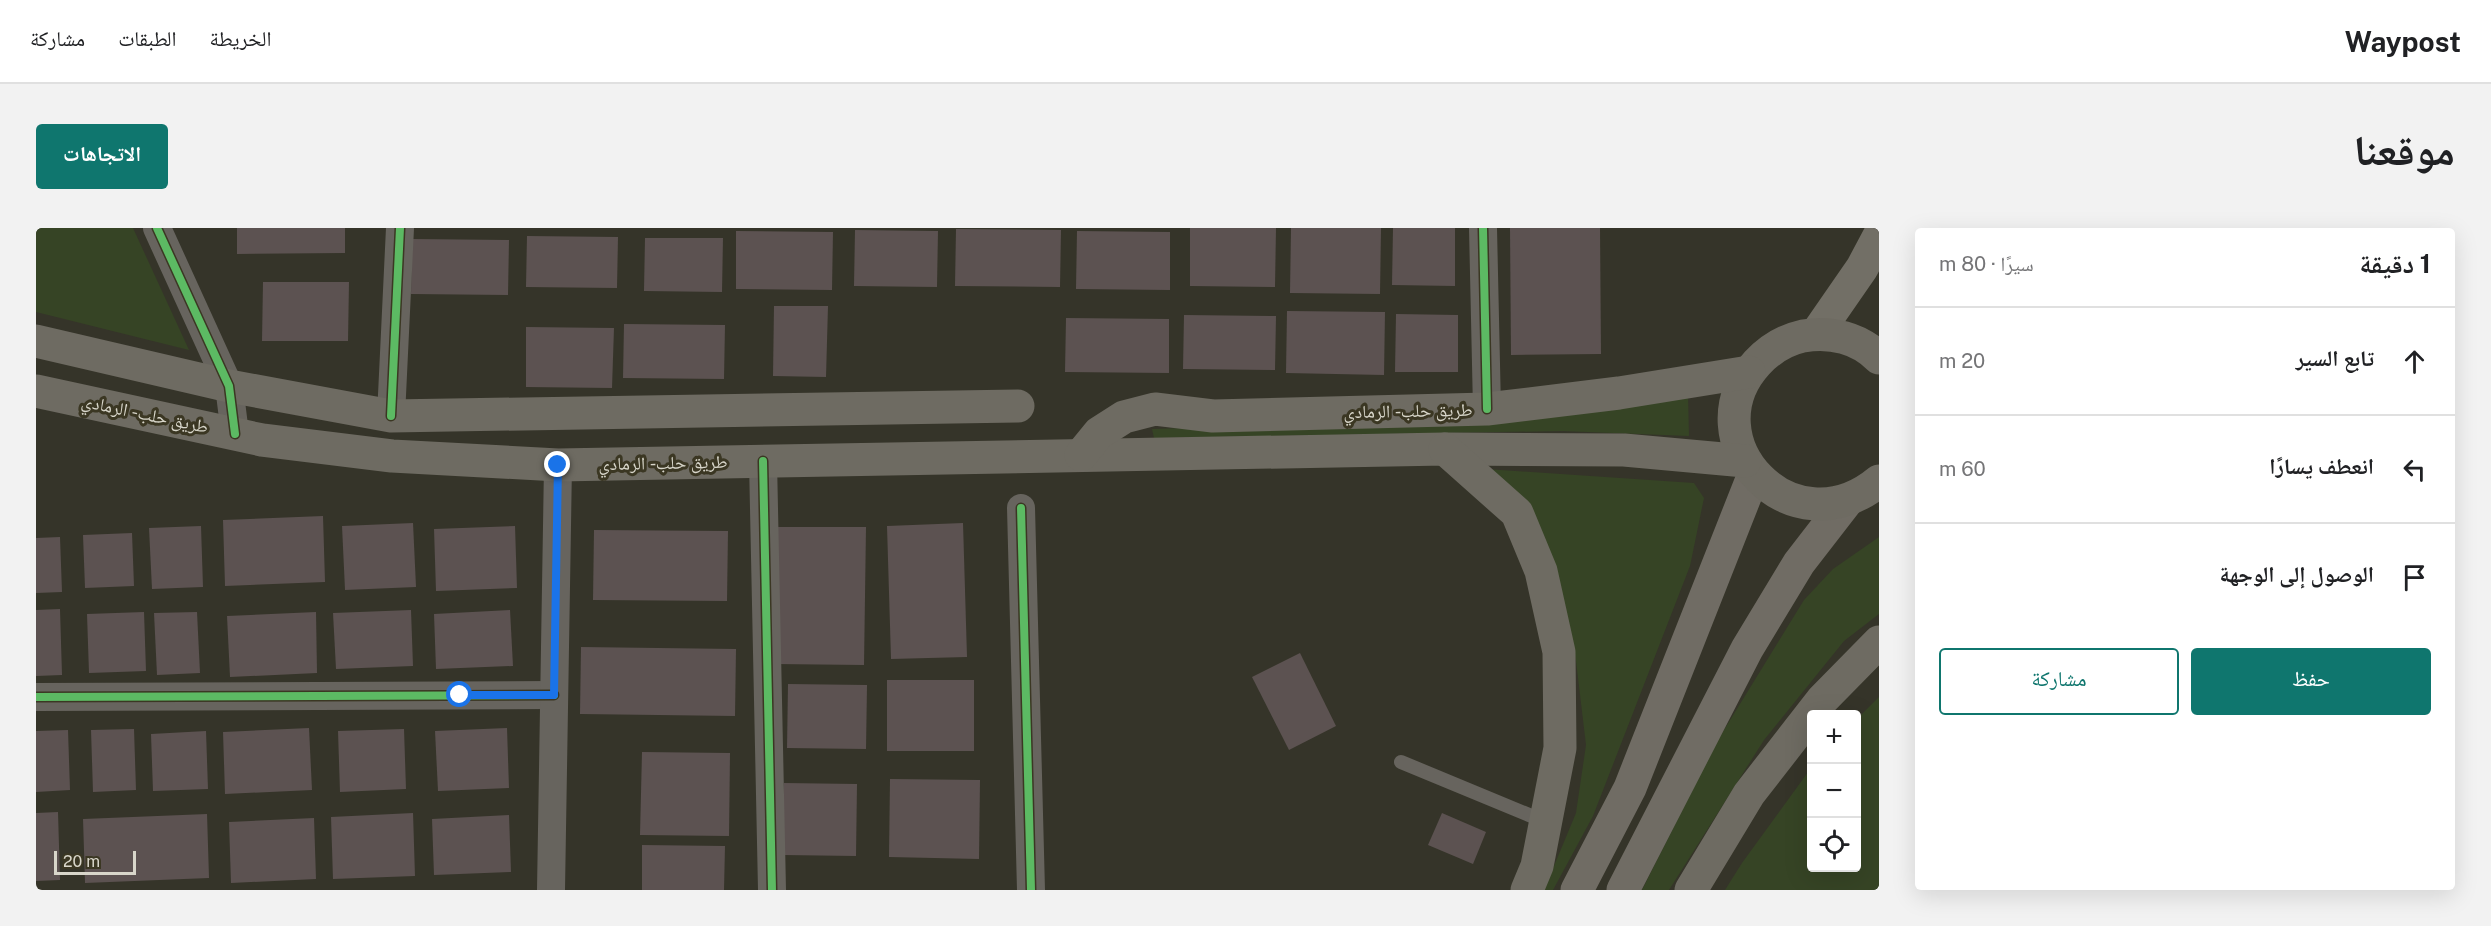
<!DOCTYPE html>
<html lang="ar">
<head>
<meta charset="utf-8">
<style>
  body { margin:0; font-family:"Public Sans","Noto Naskh Arabic",sans-serif; background:#f2f2f2; color:#202124; direction:rtl }
  .controls { position:absolute; right:18px; bottom:18px; display:grid; overflow:hidden; border-radius:6px; box-shadow:0 6px 24px #0002 }
  .controls button { width:54px; height:54px; display:grid; place-items:center; padding:0; border:0; border-bottom:2px solid #e0e0e0; background:#fff; color:#202124; font:30px sans-serif }
  .scale { position:absolute; left:18px; bottom:15px; width:82px; box-sizing:border-box; padding-left:6px; border:3px solid #d8d6ca; border-top:0; font-size:16px; line-height:21px; white-space:nowrap; color:#d8d6ca; -webkit-text-stroke:4px #3b3723; paint-order:stroke }
  .stop { position:absolute; width:18px; height:18px; margin:-14px; border:4px solid #1a73e8; border-radius:50%; background:#fff }
  .stop.end { background:#1a73e8; border-color:#fff; box-shadow:0 2px 6px #0008 }
  .list { margin:0; padding:0; list-style:none }
  h2 { display:flex; justify-content:space-between; align-items:center; height:78px; margin:0; padding:0 24px; font-size:26px }
  h2 small { font-size:20px; font-weight:400; color:#757577 }
  .list li { display:grid; grid-template-columns:39px 1fr auto; gap:18px; align-items:center; box-sizing:border-box; height:108px; padding:0 24px; border-top:2px solid #e0e0e0 }
  .list b { display:block; font-size:22px; white-space:nowrap }
  .list em { font-size:20px; font-style:normal; color:#757577 }
  .actions { display:flex; gap:12px; padding:18px 24px }
  .actions a { flex:1; padding:14px 0; border:2px solid #0f766e; border-radius:6px; text-align:center; font-size:21px; color:#0f766e }
  .actions .main { background:#0f766e; color:#fff }
  .icon { flex:none; width:33px; height:33px; fill:none; stroke:currentColor; stroke-width:2; stroke-linecap:round; stroke-linejoin:round }
  .map { position:relative; flex:none; width:1843px; height:662px; overflow:hidden; direction:ltr; border-radius:6px }
  header { display:flex; align-items:center; gap:36px; box-sizing:border-box; height:84px; padding:0 30px; background:#fff; border-bottom:2px solid #e0e0e0 }
  header strong { font-size:28px }
  nav { display:flex; gap:33px; margin-inline-start:auto; font-size:21px }
  .intro { display:flex; align-items:center; justify-content:space-between; box-sizing:border-box; height:144px; padding:0 36px }
  h1 { margin:0; font-size:42px }
  .button { padding:15px 27px; border-radius:6px; background:#0f766e; color:#fff; font-size:21px; font-weight:700 }
  main { display:flex; gap:36px; padding:0 36px }
  aside { flex:1; background:#fff; border-radius:6px; box-shadow:0 6px 24px #0002 }
  .map>svg:first-child { display:block }
  .green { fill:#364425 }
  .building { fill:#5c5251 }
  .lines { fill:none; stroke-linecap:round; stroke-linejoin:round }
  .service { stroke:#67645e; stroke-width:14 }
  .minor { stroke:#67645e; stroke-width:28 }
  .secondary { stroke:#726f66; stroke-width:33 }
  .primary { stroke:#706c64; stroke-width:33 }
  .trunk { stroke:#6e6b62; stroke-width:33 }
  .cycleway-casing { stroke:#3b3723; stroke-width:11 }
  .cycleway { stroke:#5cba63; stroke-width:8 }
  .route { stroke:#1a73e8; stroke-width:8 }
  .labels { text-anchor:middle; stroke-width:6; stroke-linejoin:round; paint-order:stroke }
  .street-label { font-size:18px; fill:#d8d6ca; stroke:#3b3723 }
</style>
</head>
<body>
<header>
<strong>Waypost</strong>
<nav><a>الخريطة</a><a>الطبقات</a><a>مشاركة</a></nav>
</header>
<div class="intro"><h1>موقعنا</h1><a class="button">الاتجاهات</a></div>
<main>
<aside>
<h2>1 دقيقة<small>سيرًا · 80 m</small></h2>
<ul class="list">
<li><svg class="icon" aria-label="ahead" viewBox="0 0 24 24"><path d="M12 20V5M6 11l6-6 6 6"/></svg><div><b>تابع السير</b></div><em>20 m</em></li>
<li><svg class="icon" aria-label="left" viewBox="0 0 24 24"><path d="M17 20v-9H6M10 6l-5 5 5 5"/></svg><div><b>انعطف يسارًا</b></div><em>60 m</em></li>
<li><svg class="icon" aria-label="arrive" viewBox="0 0 24 24"><path d="M6 21V4h12l-3 4 3 4H6"/></svg><div><b>الوصول إلى الوجهة</b></div></li>
</ul>
<div class="actions"><a class="main">حفظ</a><a>مشاركة</a></div>
</aside>
<div class="map">
<svg width="1843" height="662" viewBox="0 0 1843 662">
  <rect width="100%" height="100%" fill="#353429"/>
  <g class="green">
    <polygon points="0,0 97,0 153,122 0,84"/>
    <polygon points="1652,166 1653,208 1526,203 1118,210 1116,201 1334,194"/>
    <polygon points="1450,241 1658,255 1668,270 1654,338 1557,588 1517,662 1508,662 1540,585 1550,517 1540,433 1519,342"/>
    <polygon points="1843,309 1843,386 1808,413 1728,512 1633,662 1606,662 1680,515 1768,372 1797,341"/>
    <polygon points="1843,469 1843,662 1689,662 1706,635 1775,540 1776,640 1820,640 1821,491"/>
  </g>
  <g class="building">
    <polygon points="201,0 309,0 309,25 201,26"/>
    <polygon points="1154,0 1240,0 1239,59 1154,58"/>
    <polygon points="1255,0 1345,0 1344,66 1254,65"/>
    <polygon points="1357,0 1419,0 1419,58 1356,57"/>
    <polygon points="1474,0 1564,0 1565,126 1475,127"/>
    <polygon points="920,1 1025,2 1024,59 919,58"/>
    <polygon points="819,2 902,3 901,59 818,58"/>
    <polygon points="700,3 797,4 796,62 700,61"/>
    <polygon points="1041,3 1134,4 1134,62 1040,61"/>
    <polygon points="491,8 582,9 581,60 490,59"/>
    <polygon points="609,10 687,10 686,64 608,63"/>
    <polygon points="376,11 473,12 472,67 375,66"/>
    <polygon points="227,54 313,54 312,113 226,113"/>
    <polygon points="738,78 792,78 790,149 737,148"/>
    <polygon points="1251,83 1349,84 1348,147 1250,145"/>
    <polygon points="1360,86 1422,87 1422,144 1359,144"/>
    <polygon points="1148,87 1240,88 1239,142 1147,141"/>
    <polygon points="1030,90 1133,91 1133,145 1029,144"/>
    <polygon points="588,96 689,97 688,151 587,150"/>
    <polygon points="490,99 578,100 576,160 490,159"/>
    <polygon points="287,288 289,354 189,358 187,292"/>
    <polygon points="377,295 380,359 309,362 306,298"/>
    <polygon points="927,295 931,429 855,431 851,298"/>
    <polygon points="165,298 167,359 116,361 113,300"/>
    <polygon points="479,298 481,360 400,363 398,301"/>
    <polygon points="740,299 830,299 828,437 738,436"/>
    <polygon points="558,302 692,303 691,373 557,372"/>
    <polygon points="96,305 98,358 49,360 47,307"/>
    <polygon points="24,309 26,364 0,365 0,310"/>
    <polygon points="24,381 26,447 0,448 0,382"/>
    <polygon points="375,382 377,438 300,441 297,385"/>
    <polygon points="474,382 477,438 400,441 398,386"/>
    <polygon points="108,384 110,443 53,445 51,386"/>
    <polygon points="161,384 164,445 121,447 118,385"/>
    <polygon points="280,384 281,445 194,449 191,388"/>
    <polygon points="545,419 700,421 699,488 544,486"/>
    <polygon points="1264,425 1300,498 1253,522 1216,449"/>
    <rect x="851" y="452" width="87" height="71"/>
    <polygon points="752,456 831,457 830,521 751,520"/>
    <polygon points="273,500 276,562 189,566 187,504"/>
    <polygon points="471,500 473,560 402,563 399,503"/>
    <polygon points="98,501 100,562 57,564 55,502"/>
    <polygon points="368,501 370,561 304,564 302,503"/>
    <polygon points="32,502 34,562 0,564 0,503"/>
    <polygon points="170,503 172,561 117,563 115,506"/>
    <polygon points="606,524 694,525 693,608 604,607"/>
    <polygon points="854,551 944,552 943,631 853,629"/>
    <polygon points="748,555 821,556 820,628 747,627"/>
    <polygon points="22,584 24,652 0,653 0,585"/>
    <polygon points="377,585 379,648 297,651 295,589"/>
    <polygon points="1406,585 1450,604 1437,636 1392,617"/>
    <polygon points="171,586 173,650 49,655 47,591"/>
    <polygon points="473,587 475,644 398,647 396,591"/>
    <polygon points="278,590 280,651 195,655 193,594"/>
    <polygon points="606,617 689,618 688,662 606,662"/>
  </g>
  <g class="lines">
    <polyline class="service" points="1365,534 1510,594"/>
    <g class="minor">
      <polyline points="121,0 193,158 199,206"/>
      <polyline points="1447,0 1451,181"/>
      <polyline points="355,188 364,0"/>
      <polyline points="727,233 736,662"/>
      <polyline points="985,280 995,662"/>
      <polyline points="0,469 518,467"/>
      <polyline points="515,662 522,237"/>
    </g>
    <polyline class="secondary" points="1781,105 1826,40 1843,8"/>
    <g class="primary">
      <polyline points="1541,662 1594,560 1718,246"/>
      <polyline points="1587,662 1711,421 1763,335 1811,273"/>
    </g>
    <g class="trunk">
      <polyline points="0,113 193,158 355,188 982,178"/>
      <path d="M1843 130C1823 110 1795 103 1767 108 1749 112 1734 121 1721 135 1651 212 1756 325 1843 253"/>
      <polyline points="0,163 226,212 356,228 522,237 1409,221 1588,222 1709,233"/>
      <polyline points="1409,221 1481,285 1505,343 1523,424 1524,520 1501,638 1491,662"/>
      <polyline points="1045,227 1063,205 1088,189 1119,181 1177,188 1451,181 1583,165 1713,144"/>
      <polyline points="1655,662 1713,566 1786,472 1843,414"/>
    </g>
    <defs>
      <g id="cycleway">
        <polyline points="121,0 193,158 199,206"/>
        <polyline points="1447,0 1451,181"/>
        <polyline points="355,188 364,0"/>
        <polyline points="727,233 736,662"/>
        <polyline points="985,280 995,662"/>
        <polyline points="0,469 518,467"/>
      </g>
    </defs>
    <use href="#cycleway" class="cycleway-casing"/>
    <use href="#cycleway" class="cycleway"/>
  </g>
  <g class="lines">
    <polyline class="route" points="424,467 518,467 522,237"/>
  </g>
  <g class="labels">
    <g class="street-label">
      <text transform="translate(1372 183) rotate(-1)" y="6">طريق حلب - الرمادي</text>
      <text transform="translate(109 186) rotate(12)" y="6">طريق حلب - الرمادي</text>
      <text transform="translate(627 235) rotate(-1)" y="6">طريق حلب - الرمادي</text>
    </g>
  </g>
</svg>
<div class="controls">
<button>+</button>
<button>−</button>
<button><svg class="icon" aria-label="locate" viewBox="0 0 24 24"><circle cx="12" cy="12" r="6"/><path d="M12 2v4M12 18v4M2 12h4M18 12h4"/></svg></button>
</div>
<div class="scale">20 m</div>
<div class="stop" style="left:424px;top:467px"></div>
<div class="stop end" style="left:522px;top:237px"></div>
</div>
</main>
</body>
</html>
